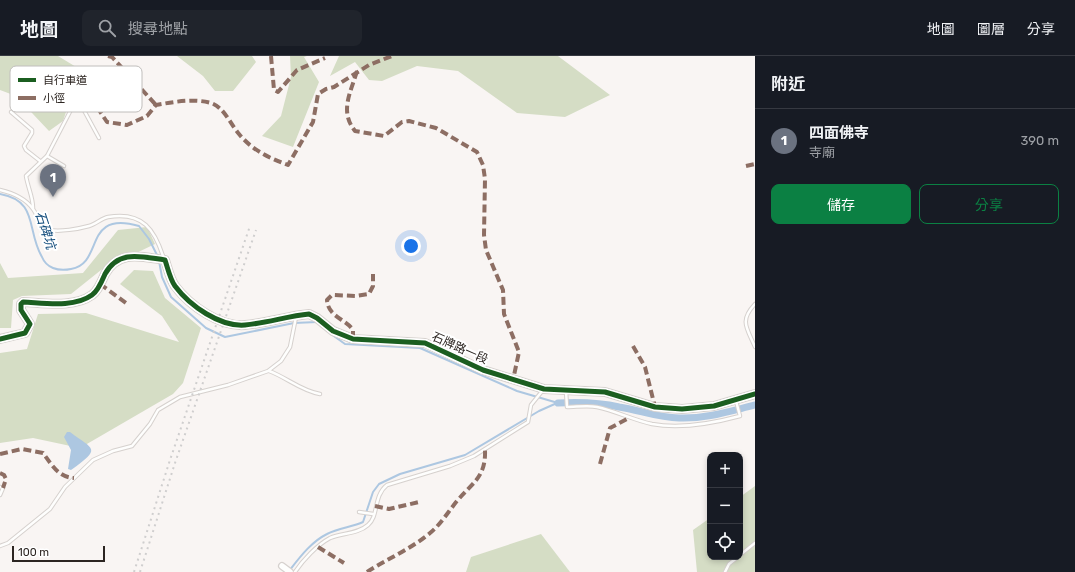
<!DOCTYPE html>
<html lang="zh-TW">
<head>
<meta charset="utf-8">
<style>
  body { margin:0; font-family:Rubik,"Noto Sans TC",sans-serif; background:#20242c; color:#f1f3f6 }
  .controls { position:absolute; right:12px; bottom:12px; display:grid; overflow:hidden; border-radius:8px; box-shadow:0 2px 6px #0003 }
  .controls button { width:36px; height:36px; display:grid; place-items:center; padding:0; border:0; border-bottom:1px solid #363941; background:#171b24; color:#f1f3f6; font:20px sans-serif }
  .scale { position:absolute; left:12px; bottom:10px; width:93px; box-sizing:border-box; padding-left:4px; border:2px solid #2c2521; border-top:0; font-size:11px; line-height:14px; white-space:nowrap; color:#2c2521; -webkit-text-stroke:3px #fff; paint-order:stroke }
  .you { position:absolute; left:411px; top:190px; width:14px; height:14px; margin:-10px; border:3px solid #fff; border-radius:50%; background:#1a73e8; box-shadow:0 0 0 6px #1a73e833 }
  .badge { display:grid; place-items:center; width:26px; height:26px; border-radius:50%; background:#0b8043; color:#fff; font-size:13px; font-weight:700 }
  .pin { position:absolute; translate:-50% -33px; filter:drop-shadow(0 1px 2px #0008) }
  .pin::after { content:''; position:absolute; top:21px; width:14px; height:12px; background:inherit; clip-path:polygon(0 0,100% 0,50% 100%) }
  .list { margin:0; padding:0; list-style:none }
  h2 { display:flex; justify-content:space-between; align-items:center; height:52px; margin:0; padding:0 16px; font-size:17px }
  h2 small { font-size:13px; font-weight:400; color:#9ea1a6 }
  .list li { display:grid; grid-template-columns:26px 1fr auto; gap:12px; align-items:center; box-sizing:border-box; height:64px; padding:0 16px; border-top:1px solid #363941 }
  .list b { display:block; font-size:15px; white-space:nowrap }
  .list p { margin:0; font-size:13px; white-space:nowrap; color:#9ea1a6 }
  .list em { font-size:13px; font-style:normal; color:#9ea1a6 }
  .actions { display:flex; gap:8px; padding:12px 16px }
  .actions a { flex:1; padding:9px 0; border:1px solid #0b8043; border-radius:8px; text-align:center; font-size:14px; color:#0b8043 }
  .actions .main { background:#0b8043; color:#fff }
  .icon { flex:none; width:22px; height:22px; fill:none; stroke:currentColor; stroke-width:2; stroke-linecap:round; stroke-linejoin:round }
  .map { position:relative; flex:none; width:755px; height:516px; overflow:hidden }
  header { display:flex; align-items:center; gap:24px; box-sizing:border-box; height:56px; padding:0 20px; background:#171b24; border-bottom:1px solid #363941 }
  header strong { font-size:19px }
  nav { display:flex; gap:22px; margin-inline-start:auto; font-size:14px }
  .search { width:280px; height:36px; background:#20242c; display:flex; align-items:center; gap:10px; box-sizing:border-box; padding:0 14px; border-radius:8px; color:#9ea1a6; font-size:15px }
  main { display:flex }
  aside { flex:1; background:#171b24 }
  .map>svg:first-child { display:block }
  .green { fill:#d5ddc5 }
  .water { fill:#adc7e1 }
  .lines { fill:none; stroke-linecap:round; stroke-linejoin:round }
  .stream { stroke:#adc7e1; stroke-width:2 }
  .canal { stroke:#adc7e1; stroke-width:7 }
  .lane-casing { stroke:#d6d1ce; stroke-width:4.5 }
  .street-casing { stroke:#d6d1ce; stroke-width:8 }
  .secondary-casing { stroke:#d6d1ce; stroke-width:10 }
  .lane { stroke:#fefefd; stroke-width:2.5 }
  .street { stroke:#fefefd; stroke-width:5.5 }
  .secondary { stroke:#fefefd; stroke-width:8 }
  .rail { stroke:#cfcece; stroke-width:2; stroke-dasharray:2 4; stroke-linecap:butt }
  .quiet { stroke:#8d6e63; stroke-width:4; stroke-dasharray:8 4; stroke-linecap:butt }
  .cycleway-casing { stroke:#fff; stroke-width:8 }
  .cycleway { stroke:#1b5e20; stroke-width:5 }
  .labels { text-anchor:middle; stroke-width:4; stroke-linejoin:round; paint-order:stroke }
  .street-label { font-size:12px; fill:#2c2521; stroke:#fff }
  .water-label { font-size:13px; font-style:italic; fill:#114b7b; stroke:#fff }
  .key { fill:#fff; stroke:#c0bebc; stroke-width:1 }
  .key-label { font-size:11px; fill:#2c2521 }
</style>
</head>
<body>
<header>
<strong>地圖</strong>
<div class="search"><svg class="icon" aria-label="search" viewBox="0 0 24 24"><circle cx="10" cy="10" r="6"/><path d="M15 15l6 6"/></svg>搜尋地點</div>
<nav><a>地圖</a><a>圖層</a><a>分享</a></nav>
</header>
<main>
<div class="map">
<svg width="755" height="516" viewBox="0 0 755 516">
  <rect width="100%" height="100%" fill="#f9f5f3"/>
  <g class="green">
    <polygon points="0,0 58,0 86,17 72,38 63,65 49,75 16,40 0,34"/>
    <polygon points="177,0 252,0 256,6 233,35 215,35 203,20"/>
    <polygon points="290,0 307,0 304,1 319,26 293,91 262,80 281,60 291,21"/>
    <polygon points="339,0 558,0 610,39 565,61 517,57 458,15 417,10 382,25 369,24 355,6 330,20"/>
    <polygon points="147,171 155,188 101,214 71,238 22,240 13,244 11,272 0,272 0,207 8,222 83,217 118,174"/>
    <polygon points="134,214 153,215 165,242 201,272 183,327 173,338 80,392 33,382 0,387 0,297 27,293 38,258 86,257 179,286 162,260 120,228"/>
    <polygon points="755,430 755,516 697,516 693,474 710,462 710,501 740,501 740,441"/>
    <polygon points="541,478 570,516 466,516 471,501"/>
  </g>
  <path class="water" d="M67 376H70C94 394 102 392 71 414L68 413 71 394 64 381Z"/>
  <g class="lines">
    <g class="stream">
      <path d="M0 138C39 145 26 174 42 201 44 206 48 210 53 212 58 214 66 214 71 213 105 207 82 154 139 170L149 183 158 201"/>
      <polyline points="159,205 162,221 171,241 206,272 225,281 294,267 317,266"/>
      <polyline points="331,278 345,288 420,292 517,335 558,347"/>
      <path d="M289 515C300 501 311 486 327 478 338 472 352 471 363 466L373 436 379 428 400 418 465 399 539 355 557 347"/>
    </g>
    <path class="canal" d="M558 347C579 346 598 346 619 351 639 354 659 362 679 362 706 363 730 355 755 349"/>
    <defs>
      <g id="lane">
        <polyline points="11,56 32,74 32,77 24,90 26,94 40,105"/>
        <polyline points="47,100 64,110"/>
        <path d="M0 134C13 137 25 142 33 153 39 161 39 171 50 174 60 176 78 173 89 170 96 168 102 162 108 161 143 155 155 174 164 203"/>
        <path d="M33 152C33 141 28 132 26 120L47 100 75 46 80 47 99 82"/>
        <path d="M755 248C739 265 747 272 755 291"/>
        <path d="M269 315C286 321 301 335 320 338"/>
        <path d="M566 335 567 351C576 351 588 349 597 351 616 355 633 364 652 368 679 373 714 367 740 360L736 345"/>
        <polyline points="0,431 3,432 0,439"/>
        <polyline points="359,456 373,458"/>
        <polyline points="0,490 8,487 50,453 65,431 93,404 113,395 132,390 150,368 158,354 180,341 228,329 268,315 281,305 290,291 296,261"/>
        <polyline points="740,499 755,487"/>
        <path d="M295 516C303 504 317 489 330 482 342 477 358 478 368 469 379 460 373 440 387 429L450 410 474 400 528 366 531 349 543 334"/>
        <polyline points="725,516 729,508 738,501"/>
      </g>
      <polyline id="street" points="282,510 290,516"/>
      <path id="secondary" d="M0 283 25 277 30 268 21 254V248L23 246C45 247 74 252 92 239 98 235 102 225 105 218 119 193 142 201 165 204 168 213 170 223 175 230 190 250 220 271 245 269 267 267 288 260 309 258L317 262 333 275 353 283 425 287 483 314 544 333 605 336 655 351 682 353 714 350 755 338"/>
    </defs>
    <use href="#lane" class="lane-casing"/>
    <use href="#street" class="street-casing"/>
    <use href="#secondary" class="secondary-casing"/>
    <use href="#lane" class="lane"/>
    <use href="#street" class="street"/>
    <use href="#secondary" class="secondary"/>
    <g class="rail">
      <polyline points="134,516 170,404 250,170"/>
      <polyline points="140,516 175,407 256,174"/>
    </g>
    <g class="quiet">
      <polyline points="108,0 112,1 156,49"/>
      <polyline points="271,0 274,34 278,36 297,14 325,2"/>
      <path d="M357 15C351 36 339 55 355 75L384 80 402 66 409 65 436 72 477 96 483 109 485 123 484 179 486 194 503 234 504 258 519 296 513 324"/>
      <path d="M97 51 107 66 127 69 147 60 156 49C174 46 193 42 211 47 224 51 231 69 239 78 252 94 269 102 288 109L313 66 318 38 326 33 334 31 369 9 392 0"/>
      <polyline points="746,110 755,108"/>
      <polyline points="100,228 126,247"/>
      <path d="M353 283V274C346 263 328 261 327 244L332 239 356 240 369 238 373 230V218"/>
      <polyline points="633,290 645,311 655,351"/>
      <path d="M0 398 22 393 43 397C52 409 58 421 74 422"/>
      <polyline points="600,408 610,372 629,362"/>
      <polyline points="0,417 4,419 6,423 3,432"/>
      <polyline points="375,450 389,453 419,446"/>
      <polyline points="318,491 344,507"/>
      <path d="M367 516C387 503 411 493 430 477 441 468 448 456 457 445 473 426 486 421 485 394"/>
    </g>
    <defs>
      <path id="cycleway" d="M0 283 25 277 30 268 21 254V248L23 246C45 247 74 252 92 239 98 235 102 225 105 218 119 193 142 201 165 204 168 213 170 223 175 230 190 250 220 271 245 269 267 267 288 260 309 258L317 262 333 275 353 283 425 287 483 314 544 333 605 336 655 351 682 353 714 350 755 338"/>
    </defs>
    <use href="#cycleway" class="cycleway-casing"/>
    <use href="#cycleway" class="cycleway"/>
  </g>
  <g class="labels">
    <g class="street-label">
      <text transform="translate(460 292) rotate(24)" y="4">石牌路一段</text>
    </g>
    <g class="water-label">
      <text transform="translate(46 174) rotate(72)" y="5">石碑坑</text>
    </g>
  </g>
  <rect x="10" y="10" width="132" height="46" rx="6" class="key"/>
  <rect x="18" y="22" width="18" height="4" fill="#1b5e20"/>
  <rect x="18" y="40" width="18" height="4" fill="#8d6e63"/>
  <g class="key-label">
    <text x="43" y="28">自行車道</text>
    <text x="43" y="46">小徑</text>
  </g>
</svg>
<div class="controls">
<button>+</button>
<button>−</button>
<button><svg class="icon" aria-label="locate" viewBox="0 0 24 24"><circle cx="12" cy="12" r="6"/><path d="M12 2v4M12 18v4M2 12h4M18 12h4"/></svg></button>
</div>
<div class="scale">100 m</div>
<div class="you"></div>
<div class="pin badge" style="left:53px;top:141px;background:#6b7280">1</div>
</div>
<aside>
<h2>附近<small></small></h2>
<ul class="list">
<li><span class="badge" style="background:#6b7280">1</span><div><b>四面佛寺</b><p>寺廟</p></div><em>390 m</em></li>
</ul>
<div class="actions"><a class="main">儲存</a><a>分享</a></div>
</aside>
</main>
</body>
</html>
